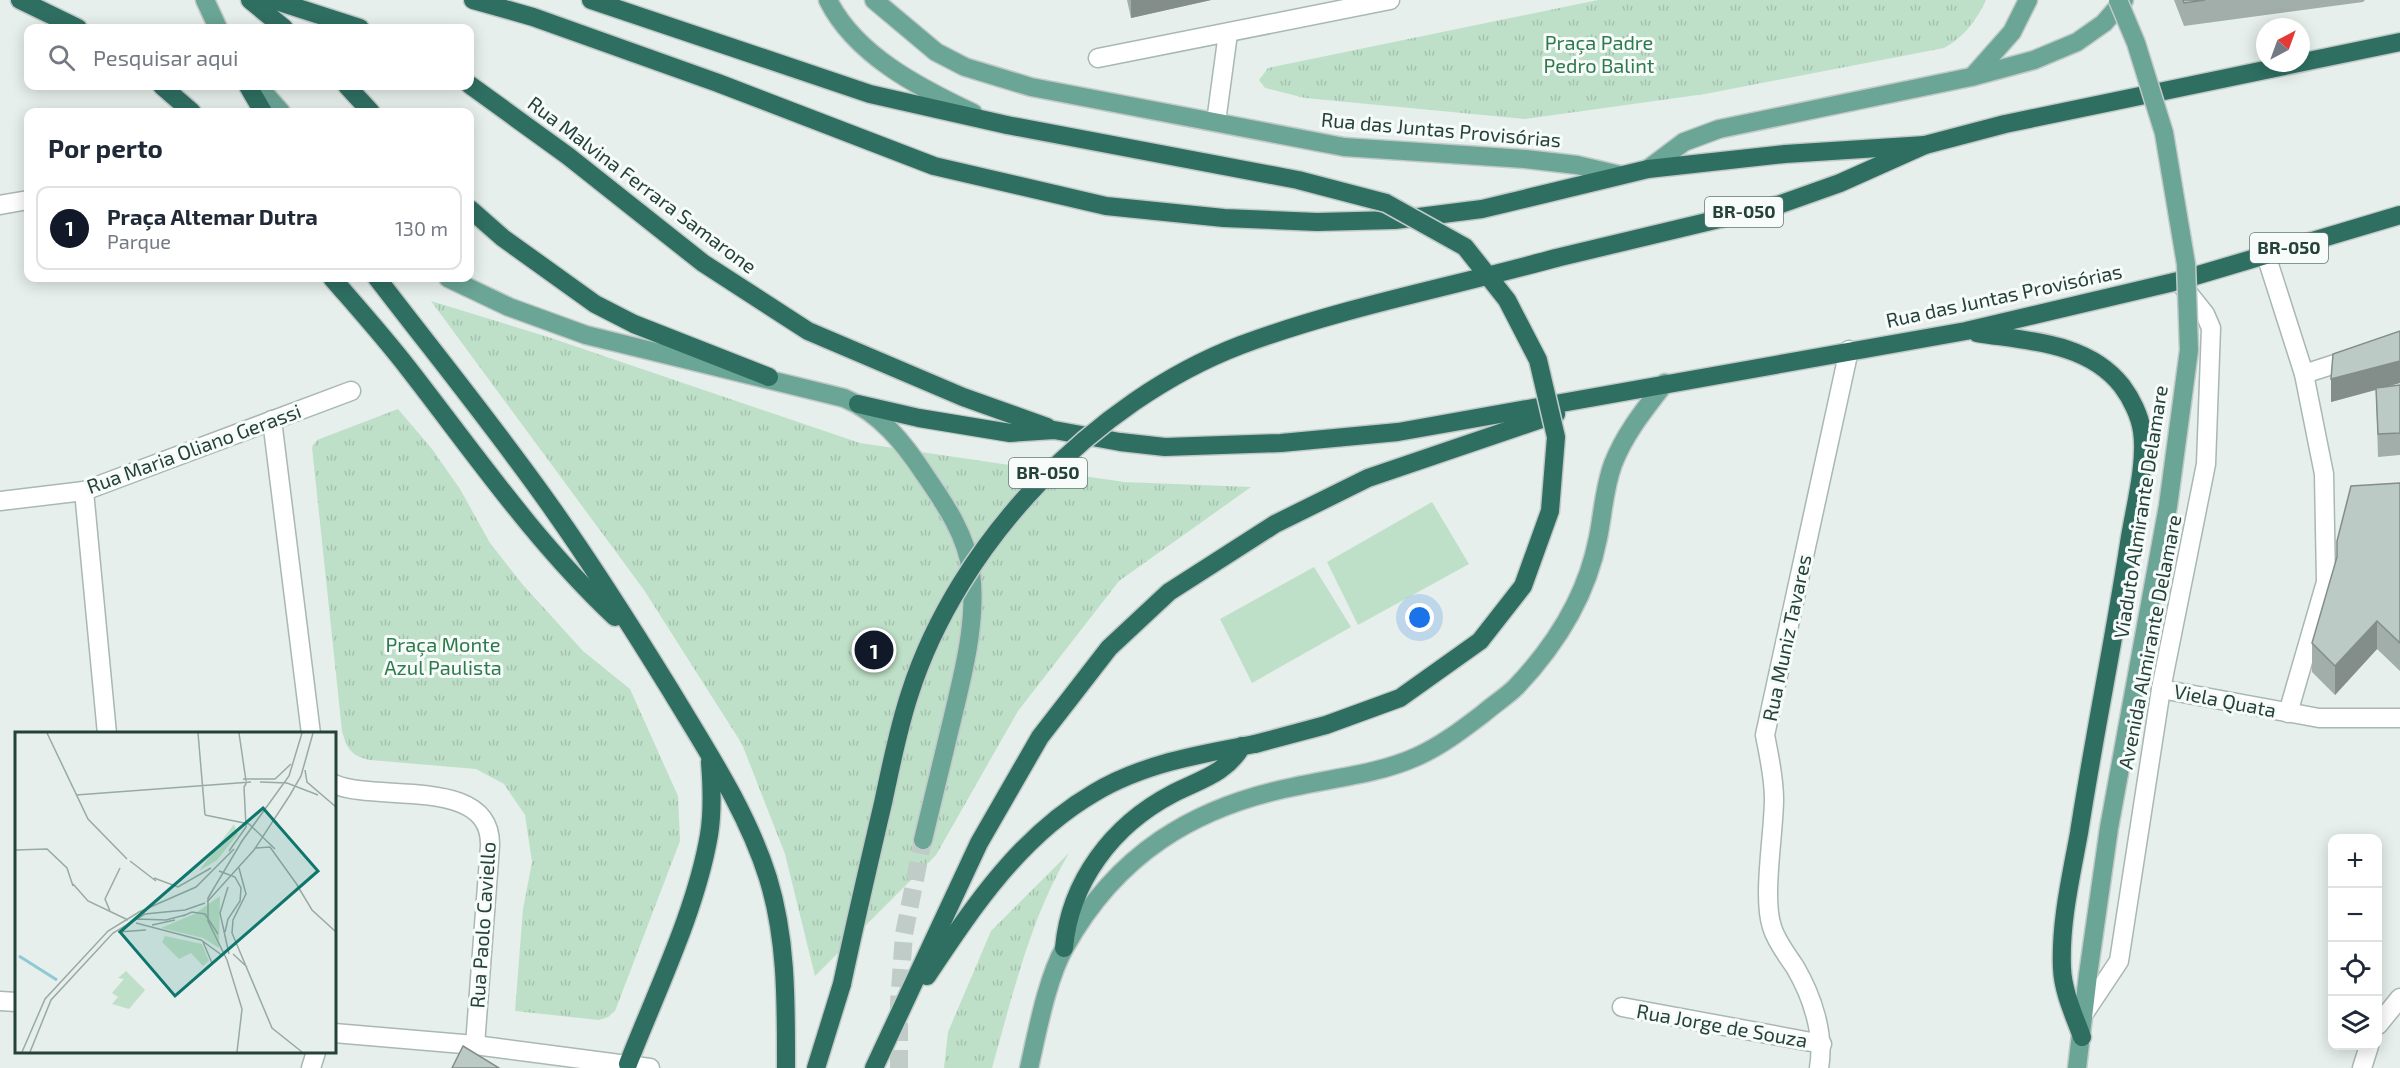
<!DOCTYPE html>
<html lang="pt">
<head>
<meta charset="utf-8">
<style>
  body { margin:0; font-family:"Exo 2",sans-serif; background:#f6f6f7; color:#1f2937 }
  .controls { position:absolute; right:18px; bottom:18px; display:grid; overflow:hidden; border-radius:12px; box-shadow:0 3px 15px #0003 }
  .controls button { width:54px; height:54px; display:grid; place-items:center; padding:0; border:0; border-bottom:2px solid #e0e1e3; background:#fff; color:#1f2937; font:30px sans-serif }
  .compass { position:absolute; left:2256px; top:18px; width:54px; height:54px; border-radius:50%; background:#fff; box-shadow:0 3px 15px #0003; rotate:41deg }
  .you { position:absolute; left:1420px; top:618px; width:21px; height:21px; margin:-15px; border:4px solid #fff; border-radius:50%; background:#1a73e8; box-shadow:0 0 0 9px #1a73e833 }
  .badge { display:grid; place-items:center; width:39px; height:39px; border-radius:50%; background:#111827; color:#fff; font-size:20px; font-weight:700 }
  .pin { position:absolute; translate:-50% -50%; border:3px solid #fff; box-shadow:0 2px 6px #0006 }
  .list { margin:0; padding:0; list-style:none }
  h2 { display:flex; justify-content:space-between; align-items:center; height:78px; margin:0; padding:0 24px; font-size:26px }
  h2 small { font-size:20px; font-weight:400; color:#747a83 }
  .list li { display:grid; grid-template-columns:39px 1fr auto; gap:18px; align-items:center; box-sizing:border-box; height:84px; margin:0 12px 12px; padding:0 12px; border:2px solid #e0e1e3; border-radius:12px }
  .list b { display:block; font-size:22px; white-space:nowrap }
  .list p { margin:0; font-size:20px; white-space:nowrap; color:#747a83 }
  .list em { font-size:20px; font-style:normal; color:#747a83 }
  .icon { flex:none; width:33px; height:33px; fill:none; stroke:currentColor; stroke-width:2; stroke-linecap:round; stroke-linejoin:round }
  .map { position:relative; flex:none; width:2400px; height:1068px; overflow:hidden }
  .search { position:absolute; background:#fff; box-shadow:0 3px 15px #0003; left:24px; top:24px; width:450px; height:66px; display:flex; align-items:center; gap:15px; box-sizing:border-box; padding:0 21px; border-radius:12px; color:#747a83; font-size:22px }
  .panel { position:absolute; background:#fff; box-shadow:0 3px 15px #0003; left:24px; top:108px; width:450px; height:174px; border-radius:12px }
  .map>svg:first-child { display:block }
  .park { fill:url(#park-tufts) }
  .pitch { fill:#bfe0c8 }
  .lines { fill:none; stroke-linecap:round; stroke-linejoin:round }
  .major-tunnel { stroke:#bfccc8; stroke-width:18; stroke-dasharray:18 9; stroke-linecap:butt }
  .minor-casing { stroke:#a8b8b2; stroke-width:21 }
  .major-casing { stroke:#c2cac8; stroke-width:21 }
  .highway-casing { stroke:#c2cac8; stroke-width:21 }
  .minor { stroke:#fff; stroke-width:18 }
  .major { stroke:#6aa596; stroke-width:18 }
  .highway { stroke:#2f6f62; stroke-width:18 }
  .major-bridge-casing { stroke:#c2cac8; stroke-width:21; stroke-linecap:butt }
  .highway-bridge-casing { stroke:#c2cac8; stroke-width:21; stroke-linecap:butt }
  .major-bridge { stroke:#6aa596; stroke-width:18 }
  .highway-bridge { stroke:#2f6f62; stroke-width:18 }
  .wall { fill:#a1aea9 }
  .shaded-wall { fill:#838d89 }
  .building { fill:#bbcac4; stroke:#838d89; stroke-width:1.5 }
  .labels { text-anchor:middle; stroke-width:6; stroke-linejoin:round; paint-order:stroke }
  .shield { fill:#f7fbf9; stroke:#637a73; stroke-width:1.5 }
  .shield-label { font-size:18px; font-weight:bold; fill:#24423a }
  .park-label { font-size:20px; fill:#2d7a4b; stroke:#f7fbf9 }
  .street-label { font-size:20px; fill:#24423a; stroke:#f7fbf9 }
  .inset-river { fill:none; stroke:#8ec9d4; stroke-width:3 }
  .inset-road { fill:none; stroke:#98aaa4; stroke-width:1.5 }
  .view { fill:#0f766e; fill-opacity:0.15; stroke:#0f766e; stroke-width:3 }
  .inset-edge { fill:none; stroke:#24423a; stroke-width:3 }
</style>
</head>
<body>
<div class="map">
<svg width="2400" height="1068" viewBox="0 0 2400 1068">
  <defs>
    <pattern id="park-tufts" width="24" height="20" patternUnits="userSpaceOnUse" patternTransform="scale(1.5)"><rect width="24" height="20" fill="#bfe0c8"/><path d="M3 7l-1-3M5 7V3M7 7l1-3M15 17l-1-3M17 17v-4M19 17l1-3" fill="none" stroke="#a4c1ad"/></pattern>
  </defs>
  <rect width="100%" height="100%" fill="#e6efeb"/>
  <g class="park">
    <path d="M1598 0H1986C1977 20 1963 38 1944 48L1705 94 1525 119 1305 98 1265 88 1259 80 1268 68Z"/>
    <polygon points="431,301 548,337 860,443 1124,482 1251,487 1119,581 1018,711 936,855 815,976 785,854 742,744 644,590"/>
    <path d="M398 409 432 449 460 489 490 543 523 585 583 651 630 689 678 796 680 841 615 1011 608 1017 599 1020 515 1011 523 909 532 862 525 815 504 784 476 769 370 760C351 756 347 749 342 731L312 447 317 440Z"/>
    <path d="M1069 853C1030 919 1013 994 992 1068H944L948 1032 991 931Z"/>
  </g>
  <g class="pitch">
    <polygon points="1432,502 1469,564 1358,625 1327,562"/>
    <polygon points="1314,567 1351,627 1252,683 1220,619"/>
  </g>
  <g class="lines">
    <polyline class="major-tunnel" points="899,1068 899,1003 904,934 923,840"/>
    <defs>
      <g id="minor">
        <polyline points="1098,58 1390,0"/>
        <polyline points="1216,122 1228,33"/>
        <polyline points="0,205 28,200"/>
        <polyline points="2266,255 2304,374 2324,474 2326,582 2288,713"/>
        <polyline points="2304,374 2400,343"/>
        <polyline points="272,420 311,734"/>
        <polyline points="84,491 107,734"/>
        <polyline points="0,501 84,491 351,391"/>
        <polyline points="2161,689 2319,718 2400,718"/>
        <path d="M334 784C376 803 492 775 490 846L475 1045"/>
        <polyline points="0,1001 16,1002"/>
        <polyline points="1622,1007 1822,1044"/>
        <polyline points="2085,1012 2119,961 2161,689 2206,464 2211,328 2205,314 2181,284"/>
        <polyline points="2378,1025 2400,998"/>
        <polyline points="334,1033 475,1045 650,1068"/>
        <polyline points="311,1068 316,1052"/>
        <path d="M1819 1068C1825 1034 1812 996 1795 967 1787 955 1776 941 1772 927 1762 898 1774 832 1774 799 1774 777 1769 756 1765 735L1849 350"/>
        <polyline points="2362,1068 2369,1046"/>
      </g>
      <g id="major">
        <polyline points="205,0 218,28"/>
        <path d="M828 0C855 55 920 88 973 113"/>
        <polyline points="874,0 936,52 965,67 1031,87 1344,147 1525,159 1577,165 1620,175"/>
        <polyline points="1973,76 2012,32 2028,0"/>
        <polyline points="258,86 281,112"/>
        <polyline points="1648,169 1684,142 1719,129 1971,77 2034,60 2077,42 2104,23 2124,0"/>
        <path d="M448 278 509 307 586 335 844 398C880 413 904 443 925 475 945 504 967 536 971 572 977 620 964 670 953 716 943 757 933 799 923 840"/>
        <path d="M1029 1068C1037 1033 1047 978 1065 947 1116 855 1193 807 1293 787 1334 778 1378 774 1416 757 1441 746 1463 729 1484 713 1494 704 1506 697 1516 687 1555 646 1587 595 1598 538 1603 514 1604 488 1613 464 1625 433 1645 409 1665 383"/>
        <polyline points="2077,1068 2088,975"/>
      </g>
      <g id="highway">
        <polyline points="20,0 78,28"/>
        <polyline points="250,0 284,28"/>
        <polyline points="273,0 360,28"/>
        <polyline points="473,0 533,17 718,83 934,166 1106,206 1224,218 1317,222 1395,220 1482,209 1648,169 1785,154 1925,145"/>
        <polyline points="591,0 870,94 1007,125"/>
        <polyline points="470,85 568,156 703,263 808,331 963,397 1047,427"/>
        <polyline points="162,86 192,112"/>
        <polyline points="248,86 263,112"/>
        <polyline points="347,86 371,112"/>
        <polyline points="470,209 503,238 595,304 634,324 769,377"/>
        <polyline points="1556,258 1778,205 1840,183 1925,145 2005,124 2400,42"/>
        <path d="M332 278C358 308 384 337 408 368 475 454 536 543 615 617"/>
        <path d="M377 278C436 355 498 431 554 511 595 569 634 631 671 691 707 751 747 811 768 878 787 940 786 1003 786 1068"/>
        <path d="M1977 333C2027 341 2088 342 2122 386 2131 398 2140 416 2142 431 2147 463 2134 510 2129 543 2114 640 2094 736 2079 833 2071 877 2060 923 2062 968 2063 992 2074 1015 2082 1037"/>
        <polyline points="858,404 919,418 1010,433 1054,430 1120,442 1165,447 1281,443 1398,432 1966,331 2178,281 2400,215"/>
        <path d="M1064 948C1070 881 1113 825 1172 794 1199 780 1226 774 1242 746"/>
        <path d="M927 976C973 907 1020 836 1094 793 1142 764 1200 754 1255 744"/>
        <path d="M628 1064C656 992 696 911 709 835 713 811 712 787 710 762"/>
        <polyline points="816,1068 842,984"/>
        <polyline points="874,1068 979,843 1040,737 1109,648 1169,592 1275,524 1368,478 1556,414"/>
      </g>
    </defs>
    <use href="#minor" class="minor-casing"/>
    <use href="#major" class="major-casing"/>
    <use href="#highway" class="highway-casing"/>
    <use href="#minor" class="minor"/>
    <use href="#major" class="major"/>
    <use href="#highway" class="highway"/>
    <defs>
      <polyline id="major-bridge" points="2088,975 2109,828 2168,506 2189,350 2186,264 2164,133 2136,43 2118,0"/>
      <g id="highway-bridge">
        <polyline points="1007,125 1298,180 1386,203 1465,247 1507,300 1538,360 1556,437 1550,511 1523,586 1480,641 1400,698 1326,725 1255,744"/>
        <path d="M842 984C855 923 869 863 883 803 891 766 898 729 910 693 958 543 1094 401 1241 345 1343 307 1451 287 1556 258"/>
      </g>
    </defs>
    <use href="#major-bridge" class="major-bridge-casing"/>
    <use href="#highway-bridge" class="highway-bridge-casing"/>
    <use href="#major-bridge" class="major-bridge"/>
    <use href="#highway-bridge" class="highway-bridge"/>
  </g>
  <g class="wall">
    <polygon points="1127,0 1211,0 1131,18"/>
    <polygon points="2174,0 2365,0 2363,2 2184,26"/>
    <polygon points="2400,331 2400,383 2388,386 2400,385 2400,455 2378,457 2376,390 2331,402"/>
    <polygon points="2400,483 2400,671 2377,649 2335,695 2312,672 2312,643"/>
  </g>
  <g class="shaded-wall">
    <polygon points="1131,0 1211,0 1131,18"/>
    <polygon points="2400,361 2400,383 2331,402 2331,379"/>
    <polygon points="2377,621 2377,649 2335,695 2335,666"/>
  </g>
  <g class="building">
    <polygon points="2183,0 2205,0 2184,3"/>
    <polygon points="2400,331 2400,361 2331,379 2333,354"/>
    <polygon points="2400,385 2400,433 2378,434 2376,388"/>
    <polygon points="2400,483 2400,643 2377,621 2335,666 2312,643 2337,557 2337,541 2351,486"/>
    <polygon points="463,1046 499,1068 452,1068"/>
  </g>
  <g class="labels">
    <g class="shield">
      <rect x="1705" y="197" width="78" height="30" rx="4.5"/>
      <rect x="2250" y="233" width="78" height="30" rx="4.5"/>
      <rect x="1009" y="458" width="78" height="30" rx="4.5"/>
    </g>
    <g class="shield-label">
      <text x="1744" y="218">BR-050</text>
      <text x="2289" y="254">BR-050</text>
      <text x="1048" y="479">BR-050</text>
    </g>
    <g class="park-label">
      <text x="1599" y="50">Praça Padre<tspan x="1599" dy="23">Pedro Balint</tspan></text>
      <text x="443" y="652">Praça Monte<tspan x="443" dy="23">Azul Paulista</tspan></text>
    </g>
    <g class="street-label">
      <text transform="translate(1441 130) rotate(5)" y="7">Rua das Juntas Provisórias</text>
      <text transform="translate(642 185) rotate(37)" y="7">Rua Malvina Ferrara Samarone</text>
      <text transform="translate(2004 296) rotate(-12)" y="7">Rua das Juntas Provisórias</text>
      <text transform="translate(194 449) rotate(-20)" y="7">Rua Maria Oliano Gerassi</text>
      <text transform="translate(2141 512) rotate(-81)" y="7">Viaduto Almirante Delamare</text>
      <text transform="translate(1787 638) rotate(-78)" y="7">Rua Muniz Tavares</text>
      <text transform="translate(2150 642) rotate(-79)" y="7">Avenida Almirante Delamare</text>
      <text transform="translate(2225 701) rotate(11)" y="7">Viela Quata</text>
      <text transform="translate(483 925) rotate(-86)" y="7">Rua Paolo Caviello</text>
      <text transform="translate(1722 1026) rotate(10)" y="7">Rua Jorge de Souza</text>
    </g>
  </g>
  <g transform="translate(15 732)">
    <rect width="321" height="321" fill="#e6efeb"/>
    <path d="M111 239 130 258 114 277 97 272 103 265 97 261 109 247 103 246Z" fill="#bfe0c8"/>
    <path d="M219 92 223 102 202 128 184 139ZM205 164 204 216 188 206 146 196 179 182ZM150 204 187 212 194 229 188 234 176 221 164 227 147 210Z" fill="#bfe0c8"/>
    <path class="inset-river" d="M4 224 42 248"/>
    <path class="inset-road" d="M32 1 73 87 112 127M183 1 190 83M224 1 231 49M290 38 292 50 321 75M228 47H260L276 32M245 50 272 51 303 63M61 63 236 50M190 83 234 92 260 117M241 116 255 115 283 154M0 118 32 117 52 136 58 154M214 119 231 95 229 55 232 50M115 129 141 149M224 136 231 162 218 188 217 201 257 296 287 320M204 139 220 145 226 156 225 169 213 187 210 200M139 146 163 155 196 136M58 152 73 169 113 188M282 153 297 178 321 200M213 155 205 181 214 222M192 170 239 118 275 63 286 44 298 1M95 179 90 167 105 136M168 184 177 180 190 182 203 202M121 187 151 188 170 183M121 191 186 208 208 224M137 193 160 188M103 200 131 198M188 210 197 231M218 222 232 235M7 320 30 267 93 199 124 180 181 155 219 117M15 320 36 268 98 201 130 182 170 178 190 171M222 320 227 277 212 228 193 189V166L227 109 274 44 287 1"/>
    <path class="view" d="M248 76 303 139 160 264 105 200Z"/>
    <rect width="321" height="321" class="inset-edge"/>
  </g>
</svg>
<div class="controls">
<button>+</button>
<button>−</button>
<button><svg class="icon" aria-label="locate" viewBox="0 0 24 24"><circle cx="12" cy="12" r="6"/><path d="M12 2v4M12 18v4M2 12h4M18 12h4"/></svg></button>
<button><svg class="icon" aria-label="layers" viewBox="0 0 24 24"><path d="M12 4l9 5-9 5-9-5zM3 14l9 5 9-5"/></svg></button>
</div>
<svg class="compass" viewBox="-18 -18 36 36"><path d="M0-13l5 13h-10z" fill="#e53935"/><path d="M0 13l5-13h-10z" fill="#747a83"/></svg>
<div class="you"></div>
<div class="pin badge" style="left:874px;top:650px">1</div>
<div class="search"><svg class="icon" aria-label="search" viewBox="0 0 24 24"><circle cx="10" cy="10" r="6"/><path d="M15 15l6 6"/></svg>Pesquisar aqui</div>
<section class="panel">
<h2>Por perto<small></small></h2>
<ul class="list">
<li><span class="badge">1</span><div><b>Praça Altemar Dutra</b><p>Parque</p></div><em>130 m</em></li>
</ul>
</section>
</div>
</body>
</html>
